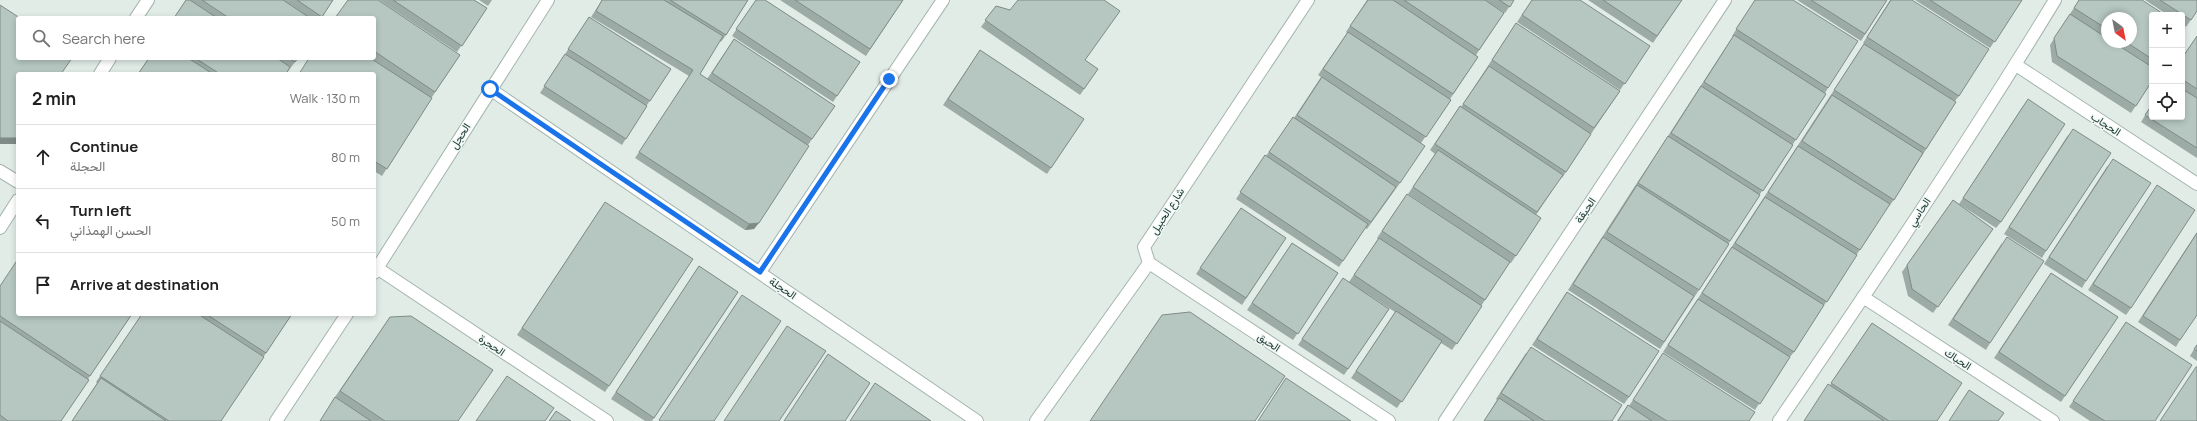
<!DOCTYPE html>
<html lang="en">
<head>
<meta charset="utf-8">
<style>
  body { margin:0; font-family:Manrope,Vazirmatn,sans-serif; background:#f2f2f2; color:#222 }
  .controls { position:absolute; right:12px; top:12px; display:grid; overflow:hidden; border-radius:4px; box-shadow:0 2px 6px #0003 }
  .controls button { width:36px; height:36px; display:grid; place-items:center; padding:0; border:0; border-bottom:1px solid #e0e0e0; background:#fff; color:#222; font:20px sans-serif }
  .compass { position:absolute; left:2101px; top:12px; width:36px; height:36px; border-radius:50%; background:#fff; box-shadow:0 2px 6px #0003; rotate:148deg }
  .stop { position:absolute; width:12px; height:12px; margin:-9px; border:3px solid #1a73e8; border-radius:50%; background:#fff }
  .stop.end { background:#1a73e8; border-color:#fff; box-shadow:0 1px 4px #0008 }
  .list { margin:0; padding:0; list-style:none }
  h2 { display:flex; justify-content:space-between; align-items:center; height:52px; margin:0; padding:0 16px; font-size:17px }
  h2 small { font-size:13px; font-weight:400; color:#767676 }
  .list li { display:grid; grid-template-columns:26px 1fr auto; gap:12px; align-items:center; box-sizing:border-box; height:64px; padding:0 16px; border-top:1px solid #e0e0e0 }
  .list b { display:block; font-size:15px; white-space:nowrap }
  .list p { margin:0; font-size:13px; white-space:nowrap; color:#767676 }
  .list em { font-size:13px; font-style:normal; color:#767676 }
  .icon { flex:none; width:22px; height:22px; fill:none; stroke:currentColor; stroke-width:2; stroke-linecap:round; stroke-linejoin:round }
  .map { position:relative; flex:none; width:2197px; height:421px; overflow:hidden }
  .search { position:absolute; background:#fff; box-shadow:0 2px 6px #0003; left:16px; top:16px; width:360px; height:44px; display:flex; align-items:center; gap:10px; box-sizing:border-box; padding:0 14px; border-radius:4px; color:#767676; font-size:15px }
  .panel { position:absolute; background:#fff; box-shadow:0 2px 6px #0003; left:16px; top:72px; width:360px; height:244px; border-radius:4px }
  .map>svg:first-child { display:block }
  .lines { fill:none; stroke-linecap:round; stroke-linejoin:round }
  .minor-casing { stroke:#a4b4af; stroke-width:14 }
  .minor { stroke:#fff; stroke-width:12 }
  .wall { fill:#9daba6; fill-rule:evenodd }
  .shaded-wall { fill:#7f8b87 }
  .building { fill:#b6c7c1; stroke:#7f8b87 }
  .route { stroke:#1a73e8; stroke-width:5 }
  .labels { text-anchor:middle; stroke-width:3; stroke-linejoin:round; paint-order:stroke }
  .street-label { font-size:11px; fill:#213d37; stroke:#f1f8f5 }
</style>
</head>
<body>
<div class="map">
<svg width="2197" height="421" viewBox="0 0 2197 421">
  <rect width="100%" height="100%" fill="#e1ece7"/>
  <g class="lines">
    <defs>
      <g id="minor">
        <polyline points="136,18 148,0"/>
        <polyline points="2016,65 2197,184"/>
        <polyline points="100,74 110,58"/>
        <polyline points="490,89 977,421"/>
        <polyline points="0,171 18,182"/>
        <polyline points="0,228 18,200"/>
        <polyline points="1149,263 1389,421"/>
        <polyline points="377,268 607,421"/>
        <polyline points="760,272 943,0"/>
        <polyline points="374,273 548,0"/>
        <polyline points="1863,297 2053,421"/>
        <polyline points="276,421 347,314"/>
        <polyline points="1036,421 1149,263 1144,247 1308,0"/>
        <polyline points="1445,421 1725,0"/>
        <path d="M1779 421C1874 282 1968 143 2055 0"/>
      </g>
    </defs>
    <use href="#minor" class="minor-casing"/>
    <use href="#minor" class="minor"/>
  </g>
  <g class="wall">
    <polygon points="186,0 333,0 321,18 174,18"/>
    <polygon points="379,0 474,0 487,8 457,52"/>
    <polygon points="479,0 492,0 488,6"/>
    <polygon points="602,0 748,0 726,35 721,42 720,41 700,74 707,79 734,39 835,106 808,145 754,229 745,230 635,158 689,76 591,17"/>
    <polygon points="756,0 860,62 833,102 732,36"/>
    <polygon points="780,0 903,0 866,56"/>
    <polygon points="1367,0 1485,0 1504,13 1476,55 1478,57 1450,99 1451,100 1421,143 1400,183 1367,229 1365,228 1339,267 1236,199 1265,155 1266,156 1293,117 1294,118 1321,77 1318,75 1347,33 1346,32"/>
    <polygon points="1485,0 1514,0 1505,13"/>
    <polygon points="1532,0 1650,46 1620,90 1517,22"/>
    <polygon points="1588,0 1682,0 1653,43"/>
    <polygon points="1755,0 1828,88 1825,93 1826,94 1758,197 1699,290 1660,349 1568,290 1633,189 1668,136 1733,36 1732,36"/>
    <polygon points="1797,0 1887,0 1861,41"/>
    <polygon points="1890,0 1912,0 1959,96 1954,102 1956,102 1894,200 1889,206 1888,206 1794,352 1789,358 1755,410 1663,352 1864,44 1863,43"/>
    <polygon points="1915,0 2022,0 1990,48"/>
    <path d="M2079 0 2152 15V81L2131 113 2052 62 2050 45ZM2107 18 2131 42H2107Z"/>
    <polygon points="2145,0 2197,0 2197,11 2186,27 2182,24 2182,15 2168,15"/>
    <polygon points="996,6 1010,10 1098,69 1080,95 981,27"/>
    <polygon points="589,17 671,69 647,105 622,145 540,93"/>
    <polygon points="374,18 460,55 432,97 382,176 374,171 374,74 309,58 374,58"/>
    <polygon points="1516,23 1620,91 1591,134 1566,172 1562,178 1561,177 1536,215 1541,218 1511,263 1408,194 1435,154 1430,150 1460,106 1461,107"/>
    <polygon points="2197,36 2197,158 2141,122 2152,104 2152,117 2182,88 2182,58"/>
    <polygon points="980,50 1084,119 1047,174 943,105"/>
    <polygon points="149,58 298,58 286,74 138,74"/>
    <polygon points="2023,106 2001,222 1996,228 1959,204"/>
    <polygon points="2068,135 2046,251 2042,258 2004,234"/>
    <polygon points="2108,165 2086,281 2082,288 2044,264"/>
    <polygon points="2153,192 2131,308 2126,315 2088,290"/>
    <polygon points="1407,194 1510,262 1481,306 1482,306 1452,350 1441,343 1397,408 1351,378 1395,312 1349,282 1378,239 1377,238"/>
    <polygon points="1953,200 1993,229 1933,313 1908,296 1902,272"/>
    <polygon points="601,208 609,386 605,392 517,335"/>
    <polygon points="1241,208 1286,238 1242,305 1196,274"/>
    <polygon points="2197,232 2180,340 2176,347 2138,322"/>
    <polygon points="1292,243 1338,273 1293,340 1247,310"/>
    <polygon points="2002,243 1990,343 1986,350 1948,325"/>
    <polygon points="699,266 738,292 652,421 645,421 611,399"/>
    <polygon points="2051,273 2118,317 2061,402 1994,358"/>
    <polygon points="1343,278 1389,309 1344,375 1298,345"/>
    <polygon points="0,286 132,314 88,379 61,421 0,421"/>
    <polygon points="1567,292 1629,397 1624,404 1532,345"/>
    <polygon points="142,314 292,314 221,421 72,421 97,383 96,382"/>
    <polygon points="390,317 458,421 320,421 335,397"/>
    <polygon points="2126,322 2155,421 2090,421 2069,407"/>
    <polygon points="1872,323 1937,421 1804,421 1830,385"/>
    <polygon points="2197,344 2197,361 2190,356"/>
    <polygon points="1526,353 1612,421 1484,421 1497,400 1496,399"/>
    <polygon points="1659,360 1749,421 1617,421 1628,405 1629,406"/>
  </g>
  <g class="shaded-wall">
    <polygon points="0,138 18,138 18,141 16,144 0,144"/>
    <polygon points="759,223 754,229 745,230 749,224"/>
  </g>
  <g class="building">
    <polygon points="186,0 190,0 217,18 174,18"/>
    <polygon points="202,0 283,0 310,18 229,18"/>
    <polygon points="297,0 333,0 322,17"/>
    <polygon points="348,0 378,0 460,55 435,92 374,51 374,18 335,18"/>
    <polygon points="393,0 474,0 487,8 462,46"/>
    <polygon points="602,0 664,0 723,36 700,74 809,146 759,223 749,224 639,152 693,70 596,11"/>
    <polygon points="670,0 748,0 726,35"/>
    <polygon points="756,0 765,0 860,62 837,96 736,29"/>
    <polygon points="795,0 903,0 870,49"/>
    <polygon points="1018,0 1104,0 1120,11 1085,60 1098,69 1084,89 985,20 996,6 1010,10"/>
    <polygon points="1368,0 1393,0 1478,57 1453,94 1350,26"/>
    <polygon points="1404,0 1485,0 1504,13 1479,50"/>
    <polygon points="1499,0 1514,0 1510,7"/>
    <polygon points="1532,0 1580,0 1650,46 1625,84 1522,15"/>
    <polygon points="1603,0 1682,0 1657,36"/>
    <polygon points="1755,0 1793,0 1858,41 1828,88 1736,29"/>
    <polygon points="1811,0 1887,0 1865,34"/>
    <polygon points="1891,0 1912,0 1989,49 1959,96 1867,37"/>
    <polygon points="1930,0 2022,0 1995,42"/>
    <polygon points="2079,0 2142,0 2165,15 2152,15 2152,59 2126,42 2131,42 2131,18 2107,18 2107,29 2074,8"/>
    <polygon points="2160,0 2197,0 2197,11 2191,20"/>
    <polygon points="0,5 20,18 18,18 18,58 72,58 61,74 18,74 18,138 0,138"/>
    <polygon points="2070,14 2107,38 2107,42 2113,42 2152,67 2152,81 2136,106 2057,56 2054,38"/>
    <polygon points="589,17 671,69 650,101 568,49"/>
    <polygon points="1516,23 1620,91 1594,128 1492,60"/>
    <polygon points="2182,26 2185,28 2182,33"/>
    <polygon points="1348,32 1451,100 1426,137 1323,69"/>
    <polygon points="1734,35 1826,94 1796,140 1704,82"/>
    <polygon points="2197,36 2197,89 2182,79 2182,58"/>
    <polygon points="734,39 835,106 812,139 712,73"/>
    <polygon points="1864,44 1956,102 1926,149 1834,90"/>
    <polygon points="980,50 1084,119 1051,168 948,99"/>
    <polygon points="565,54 647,106 626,139 544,86"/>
    <polygon points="149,58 188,58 213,74 138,74"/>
    <polygon points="195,58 277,58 290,67 286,74 220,74"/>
    <polygon points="289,58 298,58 295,62"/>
    <polygon points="309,58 370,58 432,98 387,169 374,161 374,74 299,74"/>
    <polygon points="1489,66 1591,134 1566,172 1463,104"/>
    <polygon points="1322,77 1425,146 1400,183 1297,115"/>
    <polygon points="1701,86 1793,145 1763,191 1671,133"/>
    <polygon points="2182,89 2197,98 2197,148 2145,115 2152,105 2152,117 2182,117"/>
    <polygon points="1832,95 1923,153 1894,200 1802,141"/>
    <polygon points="2028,99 2065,124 2001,222 1963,198"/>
    <polygon points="1460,106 1563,175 1537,212 1435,144"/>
    <polygon points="1293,117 1396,187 1371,222 1269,152"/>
    <polygon points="2073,129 2111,153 2046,251 2009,227"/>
    <polygon points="1668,136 1760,195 1730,241 1638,183"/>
    <polygon points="1798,146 1890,204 1860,250 1768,192"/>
    <polygon points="1438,150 1541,218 1516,256 1413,187"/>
    <polygon points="1265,155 1368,224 1343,261 1240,192"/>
    <polygon points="2113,159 2151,183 2086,281 2049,257"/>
    <polygon points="1637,185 1729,244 1699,290 1607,232"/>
    <polygon points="2157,185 2195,210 2131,308 2093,284"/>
    <polygon points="1407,194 1510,262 1485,300 1382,231"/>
    <polygon points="1765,197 1857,255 1827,302 1735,243"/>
    <polygon points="1953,200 1993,229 1938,307 1912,289 1907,265"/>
    <polygon points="605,202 693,259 609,386 522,328"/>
    <polygon points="1241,208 1286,238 1246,298 1200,268"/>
    <polygon points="2197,233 2197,315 2180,340 2143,316"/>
    <polygon points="1603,237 1694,296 1664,342 1573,284"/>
    <polygon points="2007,237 2044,261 1990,343 1953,319"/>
    <polygon points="1379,238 1482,306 1457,344 1354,275"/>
    <polygon points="1292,243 1338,273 1298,334 1252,303"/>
    <polygon points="1732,247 1824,305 1794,352 1702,293"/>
    <polygon points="18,259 18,314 132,314 90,376 0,316 0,286"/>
    <polygon points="699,266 738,292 654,418 616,392"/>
    <polygon points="2051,273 2118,317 2065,396 1999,352"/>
    <polygon points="1343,278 1389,309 1348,369 1302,339"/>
    <polygon points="1567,292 1659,351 1629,397 1537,339"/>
    <polygon points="742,295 781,321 714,421 660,421 659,420"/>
    <polygon points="1698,299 1790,357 1760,404 1668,345"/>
    <polygon points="1396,311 1442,341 1402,402 1356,371"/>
    <polygon points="1190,312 1285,376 1255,421 1090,421 1162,315"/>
    <polygon points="142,314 198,314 264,357 221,421 169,421 100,376"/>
    <polygon points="206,314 292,314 266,353"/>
    <polygon points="411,316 493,370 458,421 385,421 340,391 390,317"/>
    <polygon points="0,321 89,380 61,421 8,421 0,415"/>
    <polygon points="2126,322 2192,365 2155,421 2105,421 2073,401"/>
    <polygon points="1872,323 1962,383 1937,421 1889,421 1831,383"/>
    <polygon points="787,326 826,351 779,421 724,421"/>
    <polygon points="2197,345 2197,351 2194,349"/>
    <polygon points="1531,347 1622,405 1612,421 1545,421 1501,393"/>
    <polygon points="1663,353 1755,412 1749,421 1667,421 1633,400"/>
    <polygon points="828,354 870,383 845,421 784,421"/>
    <polygon points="2196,367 2197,367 2197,421 2160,421"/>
    <polygon points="507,376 554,408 545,421 476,421"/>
    <polygon points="101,378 166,421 72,421"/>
    <polygon points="1286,378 1351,421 1258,421"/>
    <polygon points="875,383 931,421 850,421"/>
    <polygon points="1828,384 1884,421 1804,421"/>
    <polygon points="1969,390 2004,413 1998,421 1949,421"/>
    <polygon points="335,397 371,421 320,421"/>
    <polygon points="1499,398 1534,421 1484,421"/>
    <polygon points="1628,405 1652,421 1618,421"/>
    <polygon points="556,411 571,421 549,421"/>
  </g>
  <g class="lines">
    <polyline class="route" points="490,89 760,272 889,79"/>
  </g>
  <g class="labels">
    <g class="street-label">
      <text transform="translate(2106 124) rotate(33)" y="4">الحجاب</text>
      <text transform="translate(460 136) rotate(-58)" y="4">الحجل</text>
      <text transform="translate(1585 210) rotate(-56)" y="4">الحبقة</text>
      <text transform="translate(1167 211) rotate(-57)" y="4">شارع الحبيل</text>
      <text transform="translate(1919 212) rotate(-57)" y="4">الحاسي</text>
      <text transform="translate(783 288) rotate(34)" y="4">الحجلة</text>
      <text transform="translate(1269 342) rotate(33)" y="4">الحبق</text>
      <text transform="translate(492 345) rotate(34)" y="4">الحجرة</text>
      <text transform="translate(1958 359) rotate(33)" y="4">الحباك</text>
    </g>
  </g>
</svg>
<div class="controls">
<button>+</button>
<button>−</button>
<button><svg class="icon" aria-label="locate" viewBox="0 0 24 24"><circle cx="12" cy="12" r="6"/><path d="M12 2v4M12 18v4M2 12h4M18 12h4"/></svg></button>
</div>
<svg class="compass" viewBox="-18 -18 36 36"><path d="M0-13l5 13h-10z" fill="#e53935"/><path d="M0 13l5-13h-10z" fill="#767676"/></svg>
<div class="stop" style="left:490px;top:89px"></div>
<div class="stop end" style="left:889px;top:79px"></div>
<div class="search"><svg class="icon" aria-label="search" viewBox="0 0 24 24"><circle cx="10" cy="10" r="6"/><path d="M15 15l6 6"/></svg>Search here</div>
<section class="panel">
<h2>2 min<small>Walk · 130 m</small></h2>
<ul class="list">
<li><svg class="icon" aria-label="ahead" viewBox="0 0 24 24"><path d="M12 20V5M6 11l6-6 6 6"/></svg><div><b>Continue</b><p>الحجلة</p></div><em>80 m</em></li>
<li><svg class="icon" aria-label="left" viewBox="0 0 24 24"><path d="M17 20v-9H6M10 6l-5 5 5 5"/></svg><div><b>Turn left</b><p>الحسن الهمذاني</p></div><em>50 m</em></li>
<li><svg class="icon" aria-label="arrive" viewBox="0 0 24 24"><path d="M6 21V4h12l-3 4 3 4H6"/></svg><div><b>Arrive at destination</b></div></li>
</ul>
</section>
</div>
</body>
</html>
